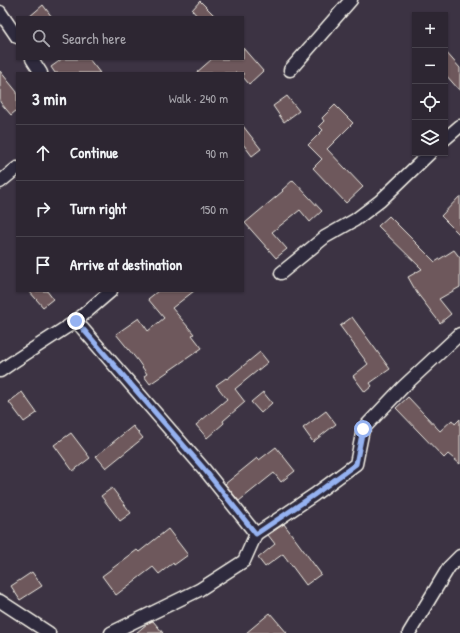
<!DOCTYPE html>
<html lang="en">
<head>
<meta charset="utf-8">
<style>
  body { margin:0; font-family:"Patrick Hand",sans-serif; background:#39323e; color:#f1f3f6 }
  .controls { position:absolute; right:12px; top:12px; display:grid; overflow:hidden; border-radius:0px; box-shadow:0 1px 3px #0004 }
  .controls button { width:36px; height:36px; display:grid; place-items:center; padding:0; border:0; border-bottom:1px solid #48434d; background:#2d2632; color:#f1f3f6; font:20px sans-serif }
  .stop { position:absolute; width:12px; height:12px; margin:-9px; border:3px solid #95b2f1; border-radius:50%; background:#fff }
  .stop.end { background:#95b2f1; border-color:#fff; box-shadow:0 1px 4px #0008 }
  .list { margin:0; padding:0; list-style:none }
  h2 { display:flex; justify-content:space-between; align-items:center; height:52px; margin:0; padding:0 16px; font-size:17px }
  h2 small { font-size:13px; font-weight:400; color:#a7a5ac }
  .list li { display:grid; grid-template-columns:26px 1fr auto; gap:12px; align-items:center; box-sizing:border-box; height:56px; padding:0 16px; border-top:1px solid #48434d }
  .list b { display:block; font-size:15px; white-space:nowrap }
  .list em { font-size:13px; font-style:normal; color:#a7a5ac }
  .icon { flex:none; width:22px; height:22px; fill:none; stroke:currentColor; stroke-width:2; stroke-linecap:round; stroke-linejoin:round }
  .map { position:relative; flex:none; width:460px; height:633px; overflow:hidden }
  .search { position:absolute; background:#2d2632; box-shadow:0 1px 3px #0004; left:16px; top:16px; width:228px; height:44px; display:flex; align-items:center; gap:10px; box-sizing:border-box; padding:0 14px; border-radius:0px; color:#a7a5ac; font-size:15px }
  .panel { position:absolute; background:#2d2632; box-shadow:0 1px 3px #0004; left:16px; top:72px; width:228px; height:220px; border-radius:0px }
  .map>svg:first-child { display:block }
  .building { fill:#6e595c; stroke:#f4f1e8 }
  .lines { fill:none; stroke-linecap:round; stroke-linejoin:round }
  .street-casing { stroke:#f4f1e8; stroke-width:15 }
  .street { stroke:#2f2a3d; stroke-width:12 }
  .route { stroke:#95b2f1; stroke-width:5 }
</style>
</head>
<body>
<div class="map">
<svg width="460" height="633" viewBox="0 0 460 633">
  <rect width="100%" height="100%" fill="#3c3343"/>
  <filter id="ink" filterUnits="userSpaceOnUse"><feTurbulence type="fractalNoise" baseFrequency=".025" numOctaves="2"/><feDisplacementMap in="SourceGraphic" scale="8" xChannelSelector="R" yChannelSelector="G"/><feConvolveMatrix kernelMatrix="1 2 1 2 8 2 1 2 1" color-interpolation-filters="sRGB"/></filter>
  <g filter="url(#ink)">
    <g class="building">
      <polygon points="200,1 216,17 198,17 192,10"/>
      <polygon points="43,5 52,17 29,17"/>
      <polygon points="243,48 263,71 249,84 243,77 243,73 196,73 212,59 243,59"/>
      <polygon points="445,51 460,68 460,91 445,74"/>
      <polygon points="62,59 89,59 100,73 55,73 51,67"/>
      <polygon points="0,71 17,92 17,110 11,115 0,102"/>
      <polygon points="287,96 299,111 284,122 273,106"/>
      <polygon points="335,105 353,123 327,149 363,187 346,203 313,168 322,159 308,145 323,130 319,126 324,121 322,118"/>
      <polygon points="243,126 261,149 252,156 243,144"/>
      <polygon points="293,180 322,211 310,222 300,210 272,232 287,249 276,258 245,223 283,191 282,190"/>
      <polygon points="460,196 460,235 441,216"/>
      <polygon points="389,216 435,262 454,250 460,258 460,287 439,299 451,314 440,323 417,293 408,277 422,269 378,226"/>
      <polygon points="29,291 47,291 53,299 43,307"/>
      <polygon points="158,291 194,291 172,308 194,334 192,335 202,348 150,384 144,376 147,374 138,361 116,334 139,318 148,331 164,318 148,299"/>
      <polygon points="352,317 390,369 370,383 372,386 365,392 353,376 368,364 340,326"/>
      <polygon points="260,352 268,362 235,389 245,402 223,421 224,423 207,438 196,425 227,399 216,385 226,378 227,379"/>
      <polygon points="22,392 37,413 24,422 9,402"/>
      <polygon points="263,392 272,403 261,413 251,402"/>
      <polygon points="408,397 440,431 452,420 455,424 460,419 460,464 448,454 444,458 396,408"/>
      <polygon points="326,411 336,424 313,442 303,428"/>
      <polygon points="133,426 143,438 106,468 96,456"/>
      <polygon points="71,433 90,458 73,471 54,445"/>
      <polygon points="276,447 295,471 281,482 274,473 239,501 225,484 257,458 259,460"/>
      <polygon points="112,488 131,513 120,521 101,496"/>
      <polygon points="284,524 321,574 306,585 283,554 265,567 258,558 275,544 268,535"/>
      <polygon points="168,529 188,555 174,565 173,563 159,574 153,567 116,595 102,576 137,550 139,552"/>
      <polygon points="32,572 42,586 20,600 11,586"/>
      <polygon points="270,613 287,633 246,633"/>
      <polygon points="153,621 163,633 136,633 148,623"/>
    </g>
    <g class="lines">
      <defs>
        <g id="street">
          <polyline points="0,12 17,37"/>
          <polyline points="32,59 41,73"/>
          <polyline points="290,70 351,0"/>
          <polyline points="445,139 460,126"/>
          <polyline points="0,182 17,168"/>
          <polyline points="281,273 325,237 355,220 380,201 430,153"/>
          <polyline points="76,321 204,469 256,534"/>
          <polyline points="0,371 13,362 76,321 111,291"/>
          <polyline points="0,601 49,633"/>
          <polyline points="111,633 199,590 244,561 256,534 314,495 356,464 363,429 403,387 460,334"/>
          <polyline points="409,633 449,567 460,556"/>
        </g>
      </defs>
      <use href="#street" class="street-casing"/>
      <use href="#street" class="street"/>
    </g>
  </g>
  <g class="lines" filter="url(#ink)">
    <polyline class="route" points="76,321 204,469 256,534 314,495 356,464 363,429"/>
  </g>
</svg>
<div class="controls">
<button>+</button>
<button>−</button>
<button><svg class="icon" aria-label="locate" viewBox="0 0 24 24"><circle cx="12" cy="12" r="6"/><path d="M12 2v4M12 18v4M2 12h4M18 12h4"/></svg></button>
<button><svg class="icon" aria-label="layers" viewBox="0 0 24 24"><path d="M12 4l9 5-9 5-9-5zM3 14l9 5 9-5"/></svg></button>
</div>
<div class="stop" style="left:363px;top:429px"></div>
<div class="stop end" style="left:76px;top:321px"></div>
<div class="search"><svg class="icon" aria-label="search" viewBox="0 0 24 24"><circle cx="10" cy="10" r="6"/><path d="M15 15l6 6"/></svg>Search here</div>
<section class="panel">
<h2>3 min<small>Walk · 240 m</small></h2>
<ul class="list">
<li><svg class="icon" aria-label="ahead" viewBox="0 0 24 24"><path d="M12 20V5M6 11l6-6 6 6"/></svg><div><b>Continue</b></div><em>90 m</em></li>
<li><svg class="icon" aria-label="right" viewBox="0 0 24 24"><path d="M7 20v-9h11M14 6l5 5-5 5"/></svg><div><b>Turn right</b></div><em>150 m</em></li>
<li><svg class="icon" aria-label="arrive" viewBox="0 0 24 24"><path d="M6 21V4h12l-3 4 3 4H6"/></svg><div><b>Arrive at destination</b></div></li>
</ul>
</section>
</div>
</body>
</html>
